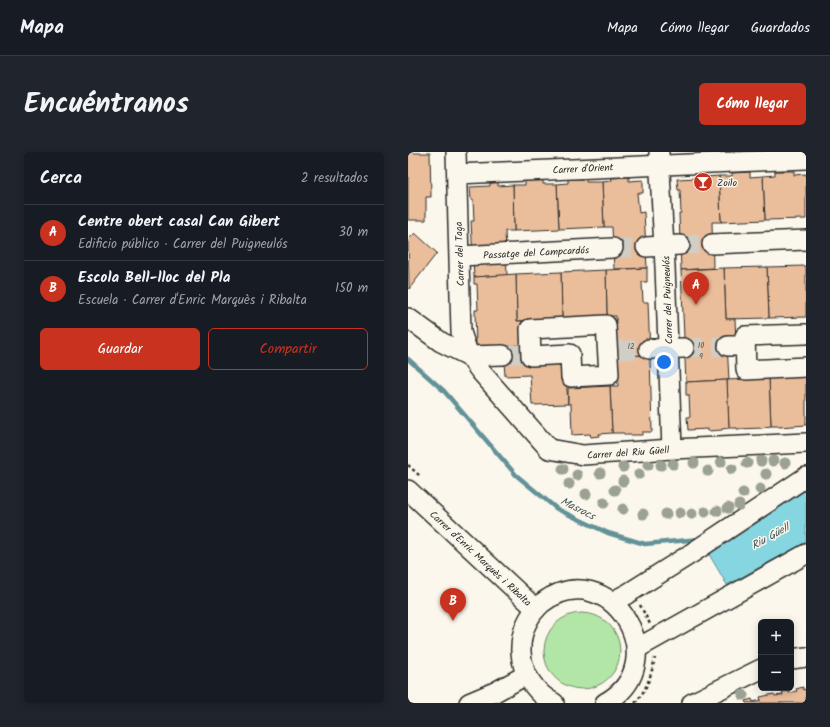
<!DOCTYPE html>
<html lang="es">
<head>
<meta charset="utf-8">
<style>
  body { margin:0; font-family:Kalam,sans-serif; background:#20242c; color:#f1f3f6 }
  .controls { position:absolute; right:12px; bottom:12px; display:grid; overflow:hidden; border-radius:6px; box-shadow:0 2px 10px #0003 }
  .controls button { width:36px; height:36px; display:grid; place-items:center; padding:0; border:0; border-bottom:1px solid #363941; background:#171b24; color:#f1f3f6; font:20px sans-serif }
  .you { position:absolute; left:256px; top:210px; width:14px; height:14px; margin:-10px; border:3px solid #fff; border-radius:50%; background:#1a73e8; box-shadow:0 0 0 6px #1a73e833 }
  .badge { display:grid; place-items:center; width:26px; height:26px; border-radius:50%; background:#c8321e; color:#fff; font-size:13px; font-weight:700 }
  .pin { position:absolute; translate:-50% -33px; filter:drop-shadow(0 1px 2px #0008) }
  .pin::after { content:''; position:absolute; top:21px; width:14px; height:12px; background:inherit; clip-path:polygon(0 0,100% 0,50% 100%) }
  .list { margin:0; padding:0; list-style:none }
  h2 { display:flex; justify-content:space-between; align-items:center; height:52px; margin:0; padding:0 16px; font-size:17px }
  h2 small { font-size:13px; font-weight:400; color:#9ea1a6 }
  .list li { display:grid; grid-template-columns:26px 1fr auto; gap:12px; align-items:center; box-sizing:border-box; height:56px; padding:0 16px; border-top:1px solid #363941 }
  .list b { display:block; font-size:15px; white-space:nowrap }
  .list p { margin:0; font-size:13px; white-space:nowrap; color:#9ea1a6 }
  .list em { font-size:13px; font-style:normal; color:#9ea1a6 }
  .actions { display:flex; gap:8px; padding:12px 16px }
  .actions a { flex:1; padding:9px 0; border:1px solid #c8321e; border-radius:6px; text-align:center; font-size:14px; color:#c8321e }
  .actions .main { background:#c8321e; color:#fff }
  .map { position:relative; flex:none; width:398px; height:551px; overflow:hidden; border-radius:6px }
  header { display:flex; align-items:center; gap:24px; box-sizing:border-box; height:56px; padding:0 20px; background:#171b24; border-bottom:1px solid #363941 }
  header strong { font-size:19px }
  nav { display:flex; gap:22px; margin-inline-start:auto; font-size:14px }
  .intro { display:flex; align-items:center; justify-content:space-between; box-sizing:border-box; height:96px; padding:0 24px }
  h1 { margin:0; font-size:28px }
  .button { padding:10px 18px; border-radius:6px; background:#c8321e; color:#fff; font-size:14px; font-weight:700 }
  main { display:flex; gap:24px; padding:0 24px }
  aside { flex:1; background:#171b24; border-radius:6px; box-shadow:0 2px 10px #0003 }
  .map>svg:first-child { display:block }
  .green { fill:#b2e6a7; stroke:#6e8869 }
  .water { fill:#86d6e1; stroke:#629298 }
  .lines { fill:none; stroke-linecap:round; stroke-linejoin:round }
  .stream { stroke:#629298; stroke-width:4.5 }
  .building { fill:#ebbe9b; stroke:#2b2b2b }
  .minor-tunnel { stroke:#d1cec5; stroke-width:19; stroke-dasharray:19 10; stroke-linecap:butt }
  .minor-casing { stroke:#2b2b2b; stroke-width:22 }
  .path { stroke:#2b2b2b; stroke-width:2.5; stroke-dasharray:3 3; stroke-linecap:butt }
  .minor { stroke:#fbf7ec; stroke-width:19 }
  .tree { fill:#9ba193 }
  .labels { text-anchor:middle; stroke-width:3; stroke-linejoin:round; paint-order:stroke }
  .number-label { font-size:8px; fill:#5b5047 }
  .street-label { font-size:10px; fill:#2b2b2b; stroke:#fbf7ec }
  .poi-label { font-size:10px; fill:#2b2b2b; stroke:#fbf7ec; text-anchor:start }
  .water-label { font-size:11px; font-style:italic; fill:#425658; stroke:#fbf7ec }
</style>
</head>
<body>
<header>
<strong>Mapa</strong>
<nav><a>Mapa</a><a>Cómo llegar</a><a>Guardados</a></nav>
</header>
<div class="intro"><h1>Encuéntranos</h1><a class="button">Cómo llegar</a></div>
<main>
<aside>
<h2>Cerca<small>2 resultados</small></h2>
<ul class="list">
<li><span class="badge">A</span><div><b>Centre obert casal Can Gibert</b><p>Edificio público · Carrer del Puigneulós</p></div><em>30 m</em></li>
<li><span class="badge">B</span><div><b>Escola Bell-lloc del Pla</b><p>Escuela · Carrer d'Enric Marquès i Ribalta</p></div><em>150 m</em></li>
</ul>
<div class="actions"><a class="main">Guardar</a><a>Compartir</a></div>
</aside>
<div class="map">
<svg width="398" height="551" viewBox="0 0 398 551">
  <rect width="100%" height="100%" fill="#fbf7ec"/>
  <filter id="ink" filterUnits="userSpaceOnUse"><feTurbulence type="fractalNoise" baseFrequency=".025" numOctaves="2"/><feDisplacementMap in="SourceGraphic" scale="8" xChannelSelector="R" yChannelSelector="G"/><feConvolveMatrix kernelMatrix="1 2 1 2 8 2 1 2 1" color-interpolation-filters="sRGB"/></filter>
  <g filter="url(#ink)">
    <circle class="green" cx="174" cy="499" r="38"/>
    <polygon class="water" points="398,334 398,390 319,433 299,399"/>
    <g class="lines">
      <polyline class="stream" points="0,207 36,239 108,323 149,357 200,381 237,392 292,387"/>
    </g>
    <g class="building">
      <polygon points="0,0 5,0 5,1 22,1 23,45 18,45 18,68 0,68"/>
      <polygon points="367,19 386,19 386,23 398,22 398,67 357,68 355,24 367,23"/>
      <polygon points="342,20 342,25 355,24 357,68 313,70 311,24 324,24 324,21"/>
      <polygon points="298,22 298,25 311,24 313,70 304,70 305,116 273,118 271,61 273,61 272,38 270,38 269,27 289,26 289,23"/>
      <polygon points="221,25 221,29 235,28 235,41 229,41 231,61 236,60 239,116 206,117 204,75 196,75 194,30 204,29 203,26"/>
      <polygon points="160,27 178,27 178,30 194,30 196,75 151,77 149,32 160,31"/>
      <polygon points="135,28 135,32 149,32 151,77 106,79 105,33 117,33 117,29"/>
      <polygon points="90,30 90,34 105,33 106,79 97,79 99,123 66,125 63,69 66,69 65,48 63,48 62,35 82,34 82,31"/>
      <polygon points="7,81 29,101 1,137 0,88"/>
      <polygon points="398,114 398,165 361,166 359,115"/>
      <polygon points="359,115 361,166 318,167 316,116"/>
      <polygon points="239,116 239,130 234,130 235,150 240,150 242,203 209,204 208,164 199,164 198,118"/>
      <polygon points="316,116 318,167 327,167 328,191 319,192 321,228 278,230 273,118"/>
      <polygon points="198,118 199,164 154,167 153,120"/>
      <polygon points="153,120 154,167 109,169 108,122"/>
      <polygon points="108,122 109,169 114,169 115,193 68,195 67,158 70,158 69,132 66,132 66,125"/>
      <polygon points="115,193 116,210 157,208 160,252 124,253 122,223 97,224 95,194"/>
      <polygon points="242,203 244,280 234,280 234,283 217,283 216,281 204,281 202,234 210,234 209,204"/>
      <polygon points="398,224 398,273 371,275 371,274 363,274 361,226"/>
      <polygon points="361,226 363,274 356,275 355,276 329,277 329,276 321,276 319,228"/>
      <polygon points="319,228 321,276 314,277 314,278 300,279 300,277 280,278 279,265 282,265 281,243 278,243 278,230"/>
      <polygon points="202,234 204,281 190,282 191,284 183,285 182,282 164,283 163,252 160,252 160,236"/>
      <polygon points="395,535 395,538 398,537 398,551 338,551 337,549 344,547 345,550 353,548 352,545 366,542 367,544 375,543 374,540 381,539 381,541 389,539 388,537"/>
    </g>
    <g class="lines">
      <g class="minor-tunnel">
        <polyline points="272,93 304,92"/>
        <polyline points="205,96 238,95"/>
        <polyline points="276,196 320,194"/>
        <polyline points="209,198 241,197"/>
        <polyline points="95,203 115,202"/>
      </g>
      <defs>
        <g id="minor">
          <polyline points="48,0 53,180 61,204"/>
          <polyline points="251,1 257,115 264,297"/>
          <polyline points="49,22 398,7"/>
          <polyline points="304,92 398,88"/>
          <polyline points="238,95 272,93"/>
          <polyline points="52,104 205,96"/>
          <polyline points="0,166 33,190 61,204 73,220 141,297 175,303 264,297 398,291"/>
          <polygon points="198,173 201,223 163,225 162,202 123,204 122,177"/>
          <polyline points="398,182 337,184 338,218 398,215"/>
          <polyline points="320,194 337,194"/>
          <polyline points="241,197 276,196"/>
          <polyline points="61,204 95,203"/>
          <polyline points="0,338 128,457"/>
          <polyline points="204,450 219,442 281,403 398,325"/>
          <polyline points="228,497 398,402"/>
          <polyline points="383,507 398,505"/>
          <polyline points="61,551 87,540 118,523"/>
          <path d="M146 551C127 541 114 521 113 500 112 481 120 463 134 451 201 400 270 511 197 551"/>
          <polyline points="284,551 353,517"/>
        </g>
      </defs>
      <use href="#minor" class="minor-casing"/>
      <g class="path">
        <polyline points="0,313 12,324"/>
        <polyline points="232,453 242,472"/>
        <path d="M227 551C239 538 243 523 247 506"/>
      </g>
      <use href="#minor" class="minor"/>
    </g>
    <g class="tree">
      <circle cx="353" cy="309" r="5.5"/>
      <circle cx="365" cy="309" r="5.5"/>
      <circle cx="313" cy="310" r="5.5"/>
      <circle cx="286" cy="311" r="5.5"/>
      <circle cx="339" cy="311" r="5.5"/>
      <circle cx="377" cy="311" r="5.5"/>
      <circle cx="265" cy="312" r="5.5"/>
      <circle cx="240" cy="313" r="5.5"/>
      <circle cx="253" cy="313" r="5.5"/>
      <circle cx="215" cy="315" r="5.5"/>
      <circle cx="155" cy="317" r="5.5"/>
      <circle cx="324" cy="317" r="5.5"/>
      <circle cx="300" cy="319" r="5.5"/>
      <circle cx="192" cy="321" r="5.5"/>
      <circle cx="231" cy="322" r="5.5"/>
      <circle cx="358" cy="322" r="5.5"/>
      <circle cx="169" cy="323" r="5.5"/>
      <circle cx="215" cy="329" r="5.5"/>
      <circle cx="161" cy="332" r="5.5"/>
      <circle cx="352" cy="337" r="5.5"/>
      <circle cx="207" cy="338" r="5.5"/>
      <circle cx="335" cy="341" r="5.5"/>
      <circle cx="178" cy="342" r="5.5"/>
      <circle cx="196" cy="351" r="5.5"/>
      <circle cx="331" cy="353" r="5.5"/>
      <circle cx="320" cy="356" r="5.5"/>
      <circle cx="215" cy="357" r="5.5"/>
      <circle cx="309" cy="359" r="5.5"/>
      <circle cx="297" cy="360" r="5.5"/>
      <circle cx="272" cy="361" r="5.5"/>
      <circle cx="235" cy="362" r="5.5"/>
      <circle cx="258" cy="362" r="5.5"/>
      <circle cx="284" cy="362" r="5.5"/>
      <circle cx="335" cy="543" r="5.5"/>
    </g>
  </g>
  <defs>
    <symbol id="bar-disc" viewBox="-11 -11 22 22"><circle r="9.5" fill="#c8321e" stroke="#fbf7ec"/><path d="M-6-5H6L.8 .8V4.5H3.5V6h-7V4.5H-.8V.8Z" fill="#fff"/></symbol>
  </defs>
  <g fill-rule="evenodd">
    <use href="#bar-disc" x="284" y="19" width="22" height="22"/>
  </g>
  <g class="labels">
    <g class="number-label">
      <text x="293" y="196">10</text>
      <text x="223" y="197">12</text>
      <text x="293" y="207">9</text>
    </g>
    <g class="street-label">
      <text transform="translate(175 16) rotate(-3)" y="4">Carrer d'Orient</text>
      <text transform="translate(128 100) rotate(-3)" y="4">Passatge del Campcardós</text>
      <text transform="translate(51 102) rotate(-92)" y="4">Carrer del Taga</text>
      <text transform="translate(259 148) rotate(-92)" y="4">Carrer del Puigneulós</text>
      <text transform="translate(220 300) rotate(-4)" y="4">Carrer del Riu Güell</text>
      <text transform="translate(73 406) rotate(43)" y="4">Carrer d'Enric Marquès i Ribalta</text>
    </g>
    <g class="poi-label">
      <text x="309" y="34">Zoilo</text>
    </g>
    <g class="water-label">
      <text transform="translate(170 356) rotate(27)" y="4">Masrocs</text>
      <text transform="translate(362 384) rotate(-29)" y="4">Riu Güell</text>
    </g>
  </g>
</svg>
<div class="controls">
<button>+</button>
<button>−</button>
</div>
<div class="you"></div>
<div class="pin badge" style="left:288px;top:153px">A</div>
<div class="pin badge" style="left:45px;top:469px">B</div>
</div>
</main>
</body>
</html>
